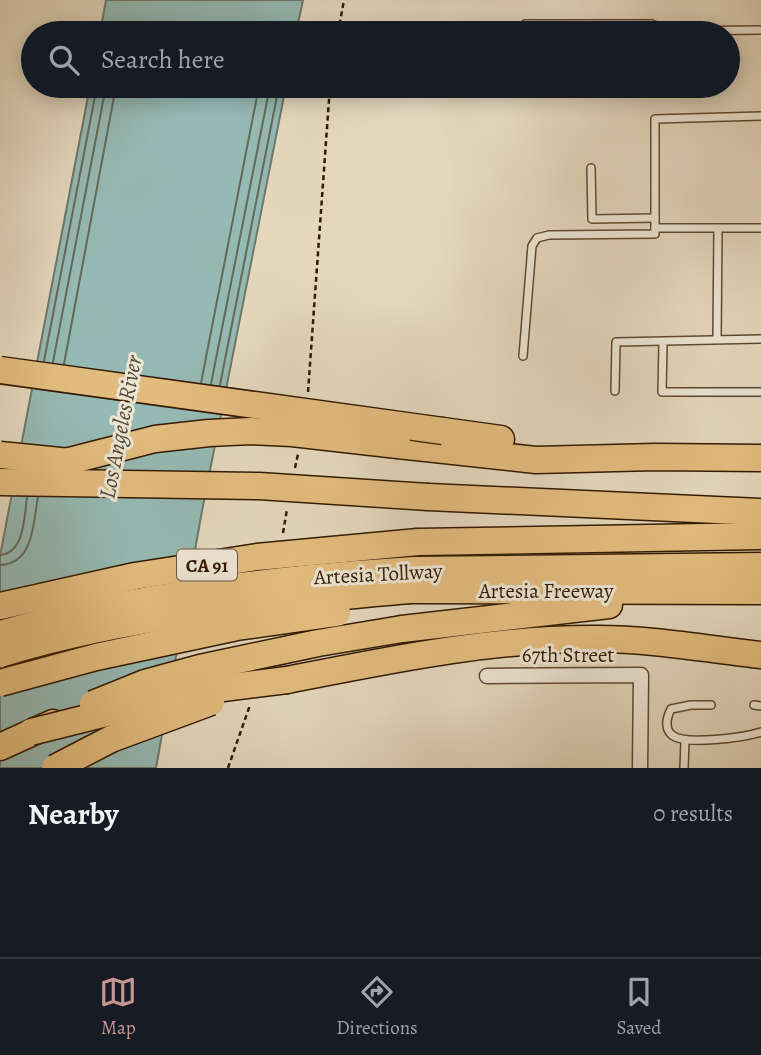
<!DOCTYPE html>
<html lang="en">
<head>
<meta charset="utf-8">
<style>
  body { margin:0; font-family:Alegreya,serif; background:#242831; color:#f1f3f6 }
  .list { margin:0; padding:0; list-style:none }
  h2 { display:flex; justify-content:space-between; align-items:center; height:91px; margin:0; padding:0 28px; font-size:30px }
  h2 small { font-size:23px; font-weight:400; color:#9ea1a6 }
  .icon { flex:none; width:38px; height:38px; fill:none; stroke:currentColor; stroke-width:2; stroke-linecap:round; stroke-linejoin:round }
  .map { position:relative; flex:none; width:761px; height:768px; overflow:hidden }
  .search { position:absolute; background:#171b24; box-shadow:0 4px 18px #0003; left:21px; right:21px; top:21px; height:77px; display:flex; align-items:center; gap:18px; box-sizing:border-box; padding:0 24px; border-radius:38px; color:#9ea1a6; font-size:26px }
  .sheet { height:189px; background:#171b24 }
  nav { display:flex; justify-content:space-around; align-items:center; box-sizing:border-box; height:98px; border-top:2px solid #363941; background:#171b24; font-size:19px; color:#9ea1a6 }
  nav a { display:grid; justify-items:center; gap:4px }
  nav .on { color:#c59692 }
  .map>svg:first-child { display:block }
  .water { fill:#95b9b3; stroke:#6d796b; stroke-width:2 }
  .lines { fill:none; stroke-linecap:round; stroke-linejoin:round }
  .shore { stroke:#646a5a; stroke-width:2 }
  .service-casing { stroke:#5e492f; stroke-width:10 }
  .minor-casing { stroke:#5e492f; stroke-width:17 }
  .motorway-casing { stroke:#321a00; stroke-width:29 }
  .path { stroke:#321a00; stroke-width:2.5; stroke-dasharray:5 3.5; stroke-linecap:butt }
  .service { stroke:#ede5d4; stroke-width:7 }
  .minor { stroke:#ede5d4; stroke-width:14 }
  .motorway { stroke:#e2bc7e; stroke-width:26 }
  .motorway-bridge-casing { stroke:#321a00; stroke-width:29; stroke-linecap:butt }
  .motorway-bridge { stroke:#e2bc7e; stroke-width:26 }
  .labels { text-anchor:middle; stroke-width:6; stroke-linejoin:round; paint-order:stroke }
  .shield { fill:#ede5d4; stroke:#6a5740; stroke-width:2 }
  .shield-label { font-size:19px; font-weight:bold; fill:#321a00 }
  .street-label { font-size:21px; fill:#321a00; stroke:#ede5d4 }
  .water-label { font-size:23px; font-style:italic; fill:#504a36; stroke:#ede5d4 }
</style>
</head>
<body>
<div class="map">
<svg width="761" height="768" viewBox="0 0 761 768">
  <rect width="100%" height="100%" fill="#e4d7bd"/>
  <filter id="stains"><feTurbulence type="fractalNoise" baseFrequency=".00286" numOctaves="4"/><feColorMatrix values="0 0 0 0 .2 0 0 0 0 .09 0 0 0 0 .02 0 0 0 .5 -.17"/></filter>
  <radialGradient id="worn" r=".72"><stop offset=".6" stop-color="#630" stop-opacity="0"/><stop offset="1" stop-color="#630" stop-opacity=".3"/></radialGradient>
  <g class="water">
    <polygon points="106,0 303,0 296,33 100,33"/>
    <polygon points="90,86 286,86 202,511 156,768 0,768 0,556"/>
  </g>
  <g class="lines">
    <g class="shore">
      <polyline points="44,361 97,86"/>
      <polyline points="53,362 106,86"/>
      <polyline points="64,364 116,86"/>
      <polyline points="201,383 259,86"/>
      <polyline points="211,384 270,86"/>
      <polyline points="220,385 279,86"/>
      <path d="M0 555C25 553 24 517 27 497"/>
      <path d="M0 565C34 564 33 523 38 497"/>
    </g>
    <defs>
      <g id="service">
        <polyline points="525,24 652,24 667,31 761,30"/>
        <polyline points="761,116 655,119 655,228 761,228"/>
        <polyline points="591,168 592,219 655,218"/>
        <polyline points="717,339 718,229"/>
        <polyline points="663,342 662,392 761,392"/>
        <polyline points="523,356 532,246 537,238 549,235 655,234 655,228"/>
        <polyline points="615,391 616,342 761,339"/>
        <path d="M711 705H691L671 709C667 717 664 728 672 735 685 746 745 737 761 732"/>
        <polyline points="754,705 761,706"/>
        <polyline points="684,768 685,740"/>
      </g>
      <polyline id="minor" points="487,676 641,675 640,768"/>
      <g id="motorway">
        <polyline points="443,431 501,439"/>
        <polyline points="398,445 536,460 655,457 761,458"/>
        <polyline points="428,497 761,512"/>
        <polyline points="418,542 761,536"/>
        <polyline points="414,570 761,566"/>
        <polyline points="410,590 761,591"/>
        <polyline points="402,629 609,605"/>
        <path d="M287 680C389 660 493 638 597 639 652 639 707 649 761 655"/>
        <polyline points="0,747 53,723"/>
      </g>
    </defs>
    <use href="#service" class="service-casing"/>
    <use href="#minor" class="minor-casing"/>
    <use href="#motorway" class="motorway-casing"/>
    <g class="path">
      <polyline points="338,33 344,0"/>
      <polyline points="308,392 330,86"/>
      <polyline points="295,468 298,454"/>
      <polyline points="283,533 287,509"/>
      <polyline points="228,768 250,705"/>
    </g>
    <use href="#service" class="service"/>
    <use href="#minor" class="minor"/>
    <use href="#motorway" class="motorway"/>
    <defs>
      <g id="motorway-bridge">
        <polyline points="0,370 443,431"/>
        <polyline points="0,455 70,462"/>
        <polyline points="0,482 259,486 428,497"/>
        <polyline points="31,482 69,461 155,439 209,433 251,431 292,433 398,445"/>
        <polyline points="0,606 135,576 257,557 418,542"/>
        <path d="M0 634C137 595 272 579 414 570"/>
        <path d="M0 654C133 613 272 602 410 590"/>
        <polyline points="0,683 96,657 237,627 337,613"/>
        <polyline points="93,704 145,683 200,668 318,643 402,629"/>
        <polyline points="31,732 191,692 287,680"/>
        <polyline points="55,768 111,739 211,702"/>
      </g>
    </defs>
    <use href="#motorway-bridge" class="motorway-bridge-casing"/>
    <use href="#motorway-bridge" class="motorway-bridge"/>
  </g>
  <g class="labels">
    <rect class="shield" x="177" y="549.5" width="60" height="31" rx="5"/>
    <g class="shield-label">
      <text x="207" y="572">CA 91</text>
    </g>
    <g class="street-label">
      <text transform="translate(378 574) rotate(-3)" y="7">Artesia Tollway</text>
      <text x="546" y="598">Artesia Freeway</text>
      <text x="568" y="662">67th Street</text>
    </g>
    <g class="water-label">
      <text transform="translate(120 427) rotate(-79)" y="8">Los Angeles River</text>
    </g>
  </g>
  <rect width="100%" height="100%" filter="url(#stains)"/>
  <rect width="100%" height="100%" fill="url(#worn)"/>
</svg>
<div class="search"><svg class="icon" aria-label="search" viewBox="0 0 24 24"><circle cx="10" cy="10" r="6"/><path d="M15 15l6 6"/></svg>Search here</div>
</div>
<section class="sheet">
<h2>Nearby<small>0 results</small></h2>
<ul class="list">
</ul>
</section>
<nav>
<a class="on"><svg class="icon" aria-label="map" viewBox="0 0 24 24"><path d="M3 6l6-2 6 2 6-2v14l-6 2-6-2-6 2zM9 4v14M15 6v14"/></svg>Map</a>
<a><svg class="icon" aria-label="directions" viewBox="0 0 24 24"><path d="M12 3l9 9-9 9-9-9zM9 14v-3h6M13 9l2 2-2 2"/></svg>Directions</a>
<a><svg class="icon" aria-label="saved" viewBox="0 0 24 24"><path d="M7 4h10v16l-5-4-5 4z"/></svg>Saved</a>
</nav>
</body>
</html>
